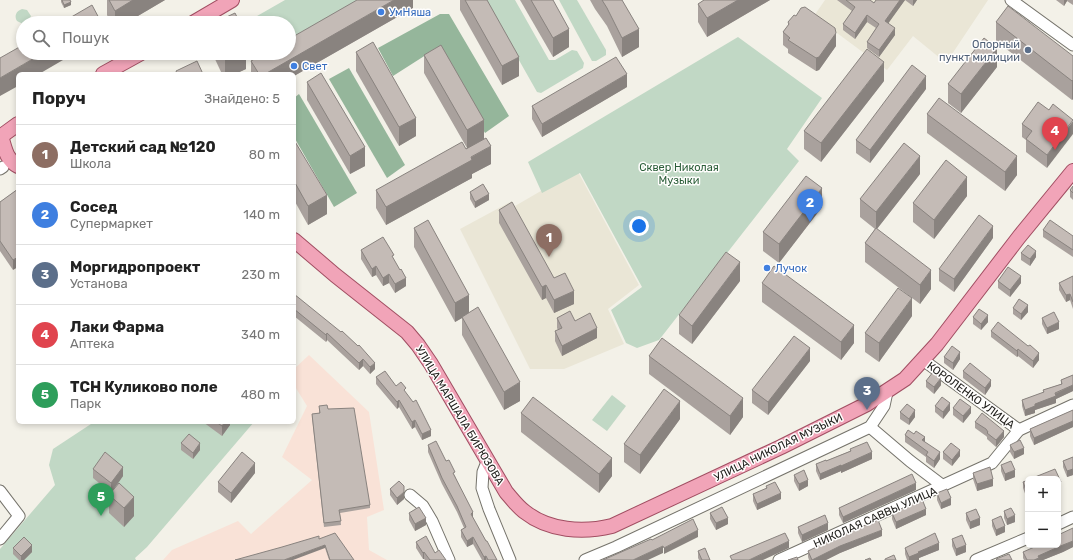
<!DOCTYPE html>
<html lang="uk">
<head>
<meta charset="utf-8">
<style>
  body { margin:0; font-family:Rubik,sans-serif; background:#f2f2f2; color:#222 }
  .controls { position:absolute; right:12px; bottom:12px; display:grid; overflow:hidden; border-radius:6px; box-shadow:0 2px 6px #0003 }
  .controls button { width:36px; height:36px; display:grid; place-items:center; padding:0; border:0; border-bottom:1px solid #e0e0e0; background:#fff; color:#222; font:20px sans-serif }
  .you { position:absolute; left:639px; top:226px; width:14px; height:14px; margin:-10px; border:3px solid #fff; border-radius:50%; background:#1a73e8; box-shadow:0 0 0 6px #1a73e833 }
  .badge { display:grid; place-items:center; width:26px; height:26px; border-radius:50%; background:#77582d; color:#fff; font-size:13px; font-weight:700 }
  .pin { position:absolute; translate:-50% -33px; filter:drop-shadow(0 1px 2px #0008) }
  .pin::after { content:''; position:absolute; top:21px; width:14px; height:12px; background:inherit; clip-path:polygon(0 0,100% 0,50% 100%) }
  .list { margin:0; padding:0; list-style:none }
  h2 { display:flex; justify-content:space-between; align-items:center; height:52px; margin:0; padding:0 16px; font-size:17px }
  h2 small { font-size:13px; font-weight:400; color:#767676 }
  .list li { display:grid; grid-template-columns:26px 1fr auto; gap:12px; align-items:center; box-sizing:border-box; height:60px; padding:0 16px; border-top:1px solid #e0e0e0 }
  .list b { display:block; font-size:15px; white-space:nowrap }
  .list p { margin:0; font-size:13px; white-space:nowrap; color:#767676 }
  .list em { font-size:13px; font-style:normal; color:#767676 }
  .icon { flex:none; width:22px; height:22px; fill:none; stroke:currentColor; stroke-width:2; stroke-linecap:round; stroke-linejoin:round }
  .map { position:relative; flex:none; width:1073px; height:560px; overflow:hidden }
  .search { position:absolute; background:#fff; box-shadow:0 2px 6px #0003; left:16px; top:16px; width:280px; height:44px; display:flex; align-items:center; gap:10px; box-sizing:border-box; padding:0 14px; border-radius:22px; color:#767676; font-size:15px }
  .panel { position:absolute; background:#fff; box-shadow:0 2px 6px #0003; left:16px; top:72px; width:280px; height:352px; border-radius:6px }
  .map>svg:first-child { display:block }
  .built { fill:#eae6d6 }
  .industrial { fill:#f9e2d7 }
  .green { fill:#c1d8c5 }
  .forest { fill:#95b69b }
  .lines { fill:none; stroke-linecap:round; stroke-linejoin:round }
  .minor-casing { stroke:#75736b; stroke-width:13 }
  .major-casing { stroke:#a14e62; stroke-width:16 }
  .minor { stroke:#fff; stroke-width:11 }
  .major { stroke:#f1a4b8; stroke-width:14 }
  .wall { fill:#a9a19d }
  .shaded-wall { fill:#89837f }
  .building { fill:#c4bbb6; stroke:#89837f }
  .shop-dot { fill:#3f7fe0; stroke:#fffefd; stroke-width:1.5 }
  .service-dot { fill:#5c6f8a; stroke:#fffefd; stroke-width:1.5 }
  .labels { text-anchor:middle; stroke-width:3; stroke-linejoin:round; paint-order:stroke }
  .shop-label { font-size:11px; fill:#366cbe; stroke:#fffefd; text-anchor:start }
  .service-label { font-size:11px; fill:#4e5e75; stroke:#fffefd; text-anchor:end }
  .park-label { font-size:11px; fill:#2a5d38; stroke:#fffefd }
  .street-label { font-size:11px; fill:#1e1d1a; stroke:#fffefd }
</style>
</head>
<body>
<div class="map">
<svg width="1073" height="560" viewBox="0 0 1073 560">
  <rect width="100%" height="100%" fill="#f3f1e8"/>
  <g class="built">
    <polygon points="825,0 988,0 946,63 913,36 887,70 814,16"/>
    <polygon points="577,170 639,285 608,309 624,344 564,369 530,369 460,229 512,201 515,206"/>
  </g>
  <polygon class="industrial" points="309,355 369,412 384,510 367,517 369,550 387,560 163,560 172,550 238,521 251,534 312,480 282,457 307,406 294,385 294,369"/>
  <g class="green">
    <polygon points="285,0 375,0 289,50 289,23 245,23"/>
    <polygon points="485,0 515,0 549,60 555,60 572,50 577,51 584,63 583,68 541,93 537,92"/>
    <polygon points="559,0 577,0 606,50 606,55 596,61 592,61"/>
    <path d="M22 9 27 10 31 16 28 23H23V24L17 21C14 16 16 11 22 9Z"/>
    <polygon points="738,37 822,98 787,149 799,161 659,340 637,348 626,343 611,310 642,287 580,173 542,193 528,162"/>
    <polygon points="612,395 626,406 607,431 592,420"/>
    <polygon points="94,422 254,422 147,547 135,558 136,560 0,560 0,549 55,485 49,465 53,449"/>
  </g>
  <g class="forest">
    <polygon points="440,14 449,14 509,116 485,133 442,57 429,53 393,76 378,48"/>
    <polygon points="349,68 405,165 387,178 329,79"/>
    <polygon points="299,94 357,193 334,207 294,137 294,98"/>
  </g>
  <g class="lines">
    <defs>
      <g id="minor">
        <polyline points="1011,0 1073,45"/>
        <polyline points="0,169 3,167"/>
        <polyline points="923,360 1019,430"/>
        <polyline points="870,427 910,461 943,486"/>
        <polyline points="487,462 483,472 482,488 489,509 510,560"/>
        <polyline points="0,491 19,516 0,539"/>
        <polyline points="410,495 423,506 432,521 449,560"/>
        <polyline points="1058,524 1073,517"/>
        <polyline points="585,560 616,547 870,427 884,406 887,392"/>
        <polyline points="779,560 992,463 1019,430 1073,405"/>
        <polyline points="976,560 1028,538"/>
      </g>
      <g id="major">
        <polyline points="193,23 232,0"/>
        <polyline points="103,74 141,53"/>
        <path d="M1 136C5 148 6 160 18 166"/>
        <polyline points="0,137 18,124"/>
        <path d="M294 240 335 275 407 332 418 345 431 364 506 492C512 499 518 507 525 512 549 531 583 533 612 526L781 447 867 404 905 379 937 344 1019 237 1073 171"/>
      </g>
    </defs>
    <use href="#minor" class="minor-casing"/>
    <use href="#major" class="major-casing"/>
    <use href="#minor" class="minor"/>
    <use href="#major" class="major"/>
  </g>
  <g class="wall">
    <polygon points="61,0 70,0 71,5 64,8 61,2"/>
    <polygon points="107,0 165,0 126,23 111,23 107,15"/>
    <polygon points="413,0 413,8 294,76 294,74 251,74 251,61"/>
    <polygon points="460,0 487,0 519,76 502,85 460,10"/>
    <polygon points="520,0 553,0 569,47 553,57"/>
    <polygon points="590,0 622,0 639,47 622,57 607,26 595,9"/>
    <polygon points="704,0 770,0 707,37 698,22 698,4"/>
    <polygon points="837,0 870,0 874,3 876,0 905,0 888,23 895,35 879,57 867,48 867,42 876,28 867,22 855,39 843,30 843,24 852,11"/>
    <polygon points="905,0 917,0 913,6"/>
    <polygon points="1056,0 1073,0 1073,5 1067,1 1064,6"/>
    <polygon points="788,22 836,46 819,70 816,71 788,53 788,49 783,45 783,32 788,26"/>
    <polygon points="996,22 1073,56 1073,99 1072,100 996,41"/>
    <polygon points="356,52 416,136 399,146 356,71"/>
    <polygon points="214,53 246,53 246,69 235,74 222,74 214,57"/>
    <polygon points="424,55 484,139 491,164 472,174 472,178 386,225 376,208 376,190 467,148 424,73"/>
    <polygon points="997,67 961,113 948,103 948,84"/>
    <polygon points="884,81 821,162 804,149 804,131"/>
    <polygon points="307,82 365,166 350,174 307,100"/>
    <polygon points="627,87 542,137 532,119 532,106"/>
    <polygon points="926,89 870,163 856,153 856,140"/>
    <polygon points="1049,110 1047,168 1026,152 1026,140 1022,137 1022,124"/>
    <polygon points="927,114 1017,175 1005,191 927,133"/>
    <polygon points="294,140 327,214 308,225 294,200"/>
    <polygon points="920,174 877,229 931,289 920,304 865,262 865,243 875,229 860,217 860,199"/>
    <polygon points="1073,186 1073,200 1070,197 1070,190"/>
    <polygon points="18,189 13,270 0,251 0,202"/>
    <polygon points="470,192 489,200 475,208 470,199"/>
    <polygon points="967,196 934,239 913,222 913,203"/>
    <polygon points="822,207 779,263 763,251 763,232"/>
    <polygon points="499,210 554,278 574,304 554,313 546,298 542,300 499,223"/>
    <polygon points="414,228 469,312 520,401 504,410 462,335 462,318 455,322 414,247"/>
    <polygon points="1043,230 1073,236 1073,257 1043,237"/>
    <polygon points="993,238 954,292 939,281 939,269"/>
    <polygon points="361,250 394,260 406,286 395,293 389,283 383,286 376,275 372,277 361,259"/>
    <polygon points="1021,253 1036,257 1030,266 1021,260"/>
    <polygon points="1073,276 1073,309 1070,300 1066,302 1059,290 1059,283"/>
    <polygon points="740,281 692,344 679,334 679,315"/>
    <polygon points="998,281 1021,283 1010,297 998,288"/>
    <polygon points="762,283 854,343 841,360 762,302"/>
    <polygon points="294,294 375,369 370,374 363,366 359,370 327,340 326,342 294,316"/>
    <polygon points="1013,308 1028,312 1021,320 1013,314"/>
    <polygon points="912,316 879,362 865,352 865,333"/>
    <polygon points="973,317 988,322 981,330 973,324"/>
    <polygon points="557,318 597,338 562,356 555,341 555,331 558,330 557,328"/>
    <polygon points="1042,318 1059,329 1047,334 1042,324"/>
    <polygon points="991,331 1028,346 1039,360 1033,368 1018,356 1017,357 991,337"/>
    <polygon points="649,356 743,417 730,435 649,374"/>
    <polygon points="944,357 960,359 953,370 944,363"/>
    <polygon points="810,361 768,415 752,403 752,390"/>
    <polygon points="963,371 991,386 985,395 963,378"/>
    <polygon points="1073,375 1073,391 1056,399 1056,403 1035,410 1035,413 1025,416 1022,406 1022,400 1043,393 1043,390 1061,384 1061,380"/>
    <polygon points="376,377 396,386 406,394 431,436 422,440 415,427 412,429 399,407 397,409 376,384"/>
    <polygon points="926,381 941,385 934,394 926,387"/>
    <polygon points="319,406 328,409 370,505 370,508 340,513 341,525 324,527 312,417 312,414 319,413"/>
    <polygon points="935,406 950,410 943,419 935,412"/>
    <polygon points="953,408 971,413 963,423 953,415"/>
    <polygon points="1073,410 1073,427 1034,445 1030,436 1030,429"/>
    <polygon points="900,412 915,417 909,425 900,419"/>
    <polygon points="521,413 612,476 599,493 521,432"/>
    <polygon points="680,419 640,474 624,462 624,444"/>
    <polygon points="203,422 230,422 230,425 222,436"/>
    <polygon points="975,422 1004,437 996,447 987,439 987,437 986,436 975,428"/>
    <polygon points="905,435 925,442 940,459 934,468 926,462 926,457 905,442"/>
    <polygon points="181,443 200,450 193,459 181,450"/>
    <polygon points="428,445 446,461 455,476 473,519 486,541 497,560 482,560 473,544 467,547 461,537 461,530 464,528 457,512 442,484 428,452"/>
    <polygon points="1010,445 1024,454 1014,459 1010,452"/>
    <polygon points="850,449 872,459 841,473 841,471 820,480 816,471 816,464 826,461 850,451"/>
    <polygon points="943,452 960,456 952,466 943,459"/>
    <polygon points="1073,457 1073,475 1067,477 1063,467 1063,461"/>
    <polygon points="1001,465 1015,477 1005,481 1001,471"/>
    <polygon points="93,469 123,476 111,493 93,478"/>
    <polygon points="255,473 231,503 218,492 218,482"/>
    <polygon points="973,473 993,486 977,491 973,479"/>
    <polygon points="794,475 808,486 799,491 794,481"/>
    <polygon points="1028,480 1028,502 1023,488 1023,482"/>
    <polygon points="766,486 781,499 757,510 753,501 753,494 766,489"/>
    <polygon points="390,489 404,499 397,505 390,495"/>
    <polygon points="916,490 843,523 839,515 839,508"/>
    <polygon points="937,493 951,505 941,509 937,500"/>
    <polygon points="109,495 134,516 124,527 109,513"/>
    <polygon points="1004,511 1015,522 1007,525 1004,518"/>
    <polygon points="409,513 426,525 415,531 409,520"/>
    <polygon points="710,513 728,524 716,530 710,519"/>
    <polygon points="892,513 926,515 896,529 892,519"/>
    <polygon points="966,513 980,525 970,529 966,520"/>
    <polygon points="992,520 1005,532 996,536 992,526"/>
    <polygon points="798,527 828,530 802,542 798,533"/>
    <polygon points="1073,528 1073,547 1063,552 1043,560 1024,560 1023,558 1023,552 1058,545"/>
    <polygon points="882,536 840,553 826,560 809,560 808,557 808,551"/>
    <polygon points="319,539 354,560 329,560 325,548"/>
    <polygon points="952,539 966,552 956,556 952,546"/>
    <polygon points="416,542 435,553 446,560 425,560 424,559 423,559 416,548"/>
    <polygon points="13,548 32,552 24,560 19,560 13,554"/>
    <polygon points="905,548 939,550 919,558 919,560 907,560 905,554"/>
    <polygon points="698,551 710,560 699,560 698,558"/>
  </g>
  <g class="shaded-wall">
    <polygon points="133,0 165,0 126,23 115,23 115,11"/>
    <polygon points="394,0 413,0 413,8 294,76 294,74 265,74"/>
    <polygon points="738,0 770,0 707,37 707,18"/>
    <polygon points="900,0 905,0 885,28 885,21"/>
    <polygon points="913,0 917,0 913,6"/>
    <polygon points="1064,0 1067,0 1067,1 1064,6"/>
    <polygon points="71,2 71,5 64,8 64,5"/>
    <polygon points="867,15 867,22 855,39 855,33"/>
    <polygon points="100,20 100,23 95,23"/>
    <polygon points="895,28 895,35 879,57 879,50"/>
    <polygon points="569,29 569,47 553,57 553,38"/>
    <polygon points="639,29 639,47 622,57 622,38"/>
    <polygon points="836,33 836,46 819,70 816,71 816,58"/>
    <polygon points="997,48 997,67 961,113 961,94"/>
    <polygon points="43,53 75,53 39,74 18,74 18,86 0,96 0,78"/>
    <polygon points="225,53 246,53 246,69 235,74 225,74"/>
    <polygon points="519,57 519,76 502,85 502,66"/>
    <polygon points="884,62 884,81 821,162 821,143"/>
    <polygon points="627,74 627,87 542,137 542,124"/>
    <polygon points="926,76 926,89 870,163 870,150"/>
    <polygon points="1073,80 1073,99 1072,100 1072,81"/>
    <polygon points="416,118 416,136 399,146 399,127"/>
    <polygon points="484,120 484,139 467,149 467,130"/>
    <polygon points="1073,121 1073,134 1047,168 1047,155"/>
    <polygon points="491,146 491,164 472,174 472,178 386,225 386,207"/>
    <polygon points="365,147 365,166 350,174 350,156"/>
    <polygon points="920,156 920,174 876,230 876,212"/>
    <polygon points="1017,156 1017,175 1005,191 1005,172"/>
    <polygon points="967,177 967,196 934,239 934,220"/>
    <polygon points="822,188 822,207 779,263 779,244"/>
    <polygon points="489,194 489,200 475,208 475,202"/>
    <polygon points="327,195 327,214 308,225 308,206"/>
    <polygon points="993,226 993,238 954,292 954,279"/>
    <polygon points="1036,251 1036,257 1030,266 1030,259"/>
    <polygon points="18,257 18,267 13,270 13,260"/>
    <polygon points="740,262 740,281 692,344 692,326"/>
    <polygon points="376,266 376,275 372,277 372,269"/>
    <polygon points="931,270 931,289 920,304 920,285"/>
    <polygon points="389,274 389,283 383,286 383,278"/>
    <polygon points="1021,276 1021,283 1010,297 1010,290"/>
    <polygon points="406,278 406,286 395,293 395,284"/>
    <polygon points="546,285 546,298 542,300 542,287"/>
    <polygon points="574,291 574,304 554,313 554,300"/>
    <polygon points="1070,294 1070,300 1066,302 1066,295"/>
    <polygon points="469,295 469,314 462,317 462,318 455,322 455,303"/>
    <polygon points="912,298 912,316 879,362 879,343"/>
    <polygon points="1028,305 1028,312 1021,320 1021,314"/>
    <polygon points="988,315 988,322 981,330 981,324"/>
    <polygon points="1059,322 1059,329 1047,334 1047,328"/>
    <polygon points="854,325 854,343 841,360 841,342"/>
    <polygon points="597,328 597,338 562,356 562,346"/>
    <polygon points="327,333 327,340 326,342 326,335"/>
    <polygon points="810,348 810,361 768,415 768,402"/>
    <polygon points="1018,349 1018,356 1017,357 1017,351"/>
    <polygon points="960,352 960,359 953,370 953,363"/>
    <polygon points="1039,353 1039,360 1033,368 1033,361"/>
    <polygon points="363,359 363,366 359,370 359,363"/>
    <polygon points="375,363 375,369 370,374 370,367"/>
    <polygon points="941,378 941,385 934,394 934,387"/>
    <polygon points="991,380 991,386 985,395 985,388"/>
    <polygon points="520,382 520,401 504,410 504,392"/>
    <polygon points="1073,385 1073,391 1056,399 1056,403 1035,410 1035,413 1025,416 1025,410 1035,404"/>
    <polygon points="743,398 743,417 730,435 730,416"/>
    <polygon points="399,400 399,407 397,409 397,402"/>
    <polygon points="680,401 680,419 640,474 640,455"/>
    <polygon points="950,403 950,410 943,419 943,412"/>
    <polygon points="971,407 971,413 963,423 963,416"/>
    <polygon points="915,410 915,417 909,425 909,419"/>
    <polygon points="415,420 415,427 412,429 412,422"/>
    <polygon points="1073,421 1073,427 1034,445 1034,438"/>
    <polygon points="225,422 230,422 230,425 222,436 222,426"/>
    <polygon points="431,430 431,436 422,440 422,434"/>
    <polygon points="1004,431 1004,437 996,447 996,440"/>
    <polygon points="925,437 925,443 922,440"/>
    <polygon points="200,443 200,450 193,459 193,453"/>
    <polygon points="1024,448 1024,454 1014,459 1014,452"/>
    <polygon points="960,450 960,456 952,466 952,460"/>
    <polygon points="872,452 872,459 841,473 841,466"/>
    <polygon points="940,452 940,459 934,468 934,461"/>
    <polygon points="612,458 612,476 599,493 599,474"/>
    <polygon points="255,463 255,473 231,503 231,493"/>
    <polygon points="841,465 841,471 820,480 820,474"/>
    <polygon points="123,467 123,476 111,493 111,483"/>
    <polygon points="1073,469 1073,475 1067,477 1067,471"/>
    <polygon points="1015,470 1015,477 1005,481 1005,474"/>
    <polygon points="993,479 993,486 977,491 977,484"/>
    <polygon points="808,480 808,486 799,491 799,484"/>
    <polygon points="1061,482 1061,489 1058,490 1058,484"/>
    <polygon points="916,483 916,490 843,523 843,517"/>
    <polygon points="404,492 404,499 397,505 397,498"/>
    <polygon points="781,493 781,499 757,510 757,504"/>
    <polygon points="134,497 134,516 124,527 124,508"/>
    <polygon points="951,498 951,505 941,509 941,503"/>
    <polygon points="926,509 926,515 896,529 896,522"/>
    <polygon points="473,512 473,519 471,514"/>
    <polygon points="1015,515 1015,522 1007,525 1007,519"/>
    <polygon points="426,518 426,525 415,531 415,524"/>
    <polygon points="728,518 728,524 716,530 716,523"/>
    <polygon points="980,518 980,525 970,529 970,522"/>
    <polygon points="828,523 828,530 802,542 802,535"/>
    <polygon points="1005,526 1005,532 996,536 996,530"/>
    <polygon points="698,530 698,537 664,554 664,548"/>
    <polygon points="882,530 882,536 840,553 826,560 812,560 840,546"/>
    <polygon points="473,537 473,544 467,547 467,541"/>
    <polygon points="789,541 789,548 763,560 749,560"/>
    <polygon points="1073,541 1073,547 1063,552 1043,560 1034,560 1038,556"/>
    <polygon points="939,543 939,550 919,558 919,560 909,560 909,557 918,552"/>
    <polygon points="32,545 32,552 24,560 21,560 21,556"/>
    <polygon points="325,545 325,548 293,560 284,560"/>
    <polygon points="966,545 966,552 956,556 956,549"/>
    <polygon points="663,546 663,553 648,560 633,560"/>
    <polygon points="424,552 424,559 423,559 423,553"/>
    <polygon points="486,556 486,560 484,560 484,557"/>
  </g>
  <g class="building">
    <polygon points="62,0 70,0 71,2 64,5"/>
    <polygon points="109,0 133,0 115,11"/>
    <polygon points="357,0 394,0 265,74 259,74 251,61 265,53 289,53 289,39"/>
    <polygon points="465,0 487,0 519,57 502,66"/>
    <polygon points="531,0 553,0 569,29 553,38"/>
    <polygon points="602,0 622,0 639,29 622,38 607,8"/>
    <polygon points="704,0 738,0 707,18 698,4"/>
    <polygon points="846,0 870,0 874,3 876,0 900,0 885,21 895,28 879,50 867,42 879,24 867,15 855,33 843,24 855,7"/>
    <polygon points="92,5 100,20 95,23 61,23"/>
    <polygon points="1008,6 1073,56 1073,80 1072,81 996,22"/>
    <polygon points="805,7 835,28 836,33 819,57 816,58 788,40 790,38 783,32 789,24 788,22 794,15 796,16 801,8"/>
    <polygon points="235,13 240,23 214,23"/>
    <polygon points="984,38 997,48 961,94 948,84"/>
    <polygon points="373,42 416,118 399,127 356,52"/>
    <polygon points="23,45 23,53 43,53 0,78 0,58"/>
    <polygon points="441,45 484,120 467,130 424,55"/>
    <polygon points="867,49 884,62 821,143 804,131"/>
    <polygon points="616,57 627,74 542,124 532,106"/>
    <polygon points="197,61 203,74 177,74 176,71"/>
    <polygon points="912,65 926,76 870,150 856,140"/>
    <polygon points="321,73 365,147 350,156 307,82"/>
    <polygon points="939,98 1017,156 1005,172 927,114"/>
    <polygon points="1038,102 1049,110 1053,104 1073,120 1047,155 1026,139 1032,131 1022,124"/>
    <polygon points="486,138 491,146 471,157 472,160 386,207 376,190 462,142 466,149"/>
    <polygon points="294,140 327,195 308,206 294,181"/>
    <polygon points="904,143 920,156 876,212 860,199"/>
    <polygon points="946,160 967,177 934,220 913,203"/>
    <polygon points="806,176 822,188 779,244 763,232"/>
    <polygon points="483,184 489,194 475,202 470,192"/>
    <polygon points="1073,186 1073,193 1070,190"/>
    <polygon points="18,189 18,257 13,260 0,241 0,202"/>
    <polygon points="512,202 554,278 565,273 574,291 554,300 546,285 542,287 499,210"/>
    <polygon points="979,215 993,226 954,279 939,269"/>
    <polygon points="428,220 469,295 455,303 414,228"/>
    <polygon points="1050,220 1073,236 1073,250 1043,230"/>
    <polygon points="876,228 931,270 920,285 865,243"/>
    <polygon points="383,237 394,255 392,256 400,270 401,269 406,278 395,284 389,274 383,278 376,266 372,269 361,250"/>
    <polygon points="1028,245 1036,251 1030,259 1021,253"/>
    <polygon points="726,252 740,262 692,326 679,315"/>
    <polygon points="774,266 854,325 841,342 762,283"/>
    <polygon points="1008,267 1021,276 1010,290 998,281"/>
    <polygon points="1073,276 1073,302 1070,294 1066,295 1059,283"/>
    <polygon points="898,288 912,298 879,343 865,333"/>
    <polygon points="294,294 341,332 342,331 358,346 359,345 375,363 370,367 363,359 359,363 327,333 326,335 294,309"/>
    <polygon points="1019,299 1028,305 1021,314 1013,308"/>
    <polygon points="478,307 520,382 504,392 462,317"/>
    <polygon points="979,309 988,315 981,324 973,317"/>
    <polygon points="570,311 575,321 590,313 597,328 562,346 555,331 562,328 557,318"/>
    <polygon points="1054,312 1059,322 1047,328 1042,318"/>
    <polygon points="998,322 1028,346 1030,345 1039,353 1033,361 1018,349 1017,351 991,331"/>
    <polygon points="794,336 810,348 768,402 752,390"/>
    <polygon points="662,338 743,398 730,416 649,356"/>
    <polygon points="952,346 960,352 953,363 944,357"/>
    <polygon points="970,363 991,380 985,388 963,371"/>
    <polygon points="385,371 396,386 401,382 406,388 404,390 413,402 416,400 431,430 422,434 415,420 412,422 399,400 397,402 376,377"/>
    <polygon points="933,372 941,378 934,387 926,381"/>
    <polygon points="1073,375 1073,385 1055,393 1056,396 1035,404 1035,406 1025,410 1022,400 1044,392 1043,390 1062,384 1061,380"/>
    <polygon points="664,389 680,401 640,455 624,444"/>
    <polygon points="533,397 612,458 599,474 521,413"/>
    <polygon points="942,397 950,403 943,412 935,406"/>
    <polygon points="960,399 971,407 963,416 953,408"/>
    <polygon points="907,404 915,410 909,419 900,412"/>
    <polygon points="327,405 328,409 354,408 370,505 339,510 341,521 324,523 312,414 320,413 319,406"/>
    <polygon points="1073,410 1073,421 1034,438 1030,429"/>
    <polygon points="982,413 1004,431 996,440 987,433 988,432 986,429 975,422"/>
    <polygon points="216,422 225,422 222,426"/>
    <polygon points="908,430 914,434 916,431 925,437 922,440 940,452 934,461 926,455 928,452 905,435"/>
    <polygon points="189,434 200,443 193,453 181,443"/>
    <polygon points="1020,440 1024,448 1014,452 1010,445"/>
    <polygon points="436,441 446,461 449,460 455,472 453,473 473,512 471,514 486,541 487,541 497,560 488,560 486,556 484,557 473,537 467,541 461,530 466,527 457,506 442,478 428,445"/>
    <polygon points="867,442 872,452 841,466 841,465 820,474 816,464 826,460 826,461 851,451 850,449"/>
    <polygon points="951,443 960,450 952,460 943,452"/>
    <polygon points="105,452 123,467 111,483 93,469"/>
    <polygon points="242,452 255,463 231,493 218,482"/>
    <polygon points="1073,457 1073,469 1067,471 1063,461"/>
    <polygon points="1011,461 1015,470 1005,474 1001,465"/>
    <polygon points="990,467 993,479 977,484 973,473"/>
    <polygon points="1055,469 1061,482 1058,484 1058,479 1030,479"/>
    <polygon points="804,470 808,480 799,484 794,475"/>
    <polygon points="912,474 916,483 843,517 839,508"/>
    <polygon points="1028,480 1028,495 1023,482"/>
    <polygon points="399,481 404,486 404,492 397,498 390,489"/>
    <polygon points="775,482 781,493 757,504 753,494 767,488 766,486"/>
    <polygon points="119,483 134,497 124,508 109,495"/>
    <polygon points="947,489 951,498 941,503 937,493"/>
    <polygon points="922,499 926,509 896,522 892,513"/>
    <polygon points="419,507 426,518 415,524 409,513"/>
    <polygon points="722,507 728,518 716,523 710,513"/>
    <polygon points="1011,508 1015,515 1007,519 1004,511"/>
    <polygon points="976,509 980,518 970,522 966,513"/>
    <polygon points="825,515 828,523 802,535 798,527"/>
    <polygon points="1001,516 1005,526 996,530 992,520"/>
    <polygon points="693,519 698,530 664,548 663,546 633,560 603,560 651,539 652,540"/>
    <polygon points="878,520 882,530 840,546 812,560 808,551 848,532"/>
    <polygon points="1073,528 1073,541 1063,545 1038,556 1039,558 1034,560 1027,560 1023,552 1039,545 1058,545 1058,535"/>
    <polygon points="335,533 354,560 330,560 325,545 284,560 235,560 282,547 319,536 319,539"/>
    <polygon points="785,533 789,541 749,560 732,560 730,556"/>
    <polygon points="935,533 939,543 918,552 919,553 909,557 905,548"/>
    <polygon points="962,535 966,545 956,549 952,539"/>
    <polygon points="426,536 435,553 439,550 446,560 430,560 424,552 423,553 416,542"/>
    <polygon points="24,537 32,545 21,556 13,548"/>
    <polygon points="705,548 710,560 702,560 698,551"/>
    <polygon points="1009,554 1012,560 997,560 996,559"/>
    <polygon points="894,555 896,560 885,560 885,559"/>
    <polygon points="797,557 798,560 788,560"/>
    <polygon points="870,558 871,560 865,560"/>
  </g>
  <g class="shop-dot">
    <circle cx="381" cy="12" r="4"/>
    <circle cx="294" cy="66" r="4"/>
    <circle cx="767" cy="268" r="4"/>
  </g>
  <circle class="service-dot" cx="1028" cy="50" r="4"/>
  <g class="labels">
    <g class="shop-label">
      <text x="389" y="16">УмНяша</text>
      <text x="302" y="70">Свет</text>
      <text x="775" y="272">Лучок</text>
    </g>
    <g class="service-label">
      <text x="1020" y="48">Опорный<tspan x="1020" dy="13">пункт милиции</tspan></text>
    </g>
    <g class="park-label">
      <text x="679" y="171">Сквер Николая<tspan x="679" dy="13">Музыки</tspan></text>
    </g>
    <g class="street-label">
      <text transform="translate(971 395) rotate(36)" y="4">КОРОЛЕНКО УЛИЦА</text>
      <text transform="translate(460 415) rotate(59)" y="4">УЛИЦА МАРШАЛА БИРЮЗОВА</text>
      <text transform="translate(778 447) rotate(-26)" y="4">УЛИЦА НИКОЛАЯ МУЗЫКИ</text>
      <text transform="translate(875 517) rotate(-24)" y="4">НИКОЛАЯ САВВЫ УЛИЦА</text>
    </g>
  </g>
</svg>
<div class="controls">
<button>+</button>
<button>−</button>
</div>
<div class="you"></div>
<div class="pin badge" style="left:549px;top:257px;background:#8d6e63">1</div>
<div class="pin badge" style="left:810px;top:222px;background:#3f7fe0">2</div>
<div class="pin badge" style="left:867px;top:410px;background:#5c6f8a">3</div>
<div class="pin badge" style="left:1055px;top:150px;background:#e0444e">4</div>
<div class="pin badge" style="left:101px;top:516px;background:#2e9e5b">5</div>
<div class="search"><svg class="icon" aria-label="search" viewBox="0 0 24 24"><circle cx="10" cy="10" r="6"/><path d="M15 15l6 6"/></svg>Пошук</div>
<section class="panel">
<h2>Поруч<small>Знайдено: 5</small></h2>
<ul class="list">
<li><span class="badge" style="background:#8d6e63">1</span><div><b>Детский сад №120</b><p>Школа</p></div><em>80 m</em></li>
<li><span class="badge" style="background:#3f7fe0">2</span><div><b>Сосед</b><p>Супермаркет</p></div><em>140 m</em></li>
<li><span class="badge" style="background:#5c6f8a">3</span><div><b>Моргидропроект</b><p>Установа</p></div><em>230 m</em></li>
<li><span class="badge" style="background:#e0444e">4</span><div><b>Лаки Фарма</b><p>Аптека</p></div><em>340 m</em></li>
<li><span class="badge" style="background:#2e9e5b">5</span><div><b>ТСН Куликово поле</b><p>Парк</p></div><em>480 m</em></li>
</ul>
</section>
</div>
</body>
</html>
